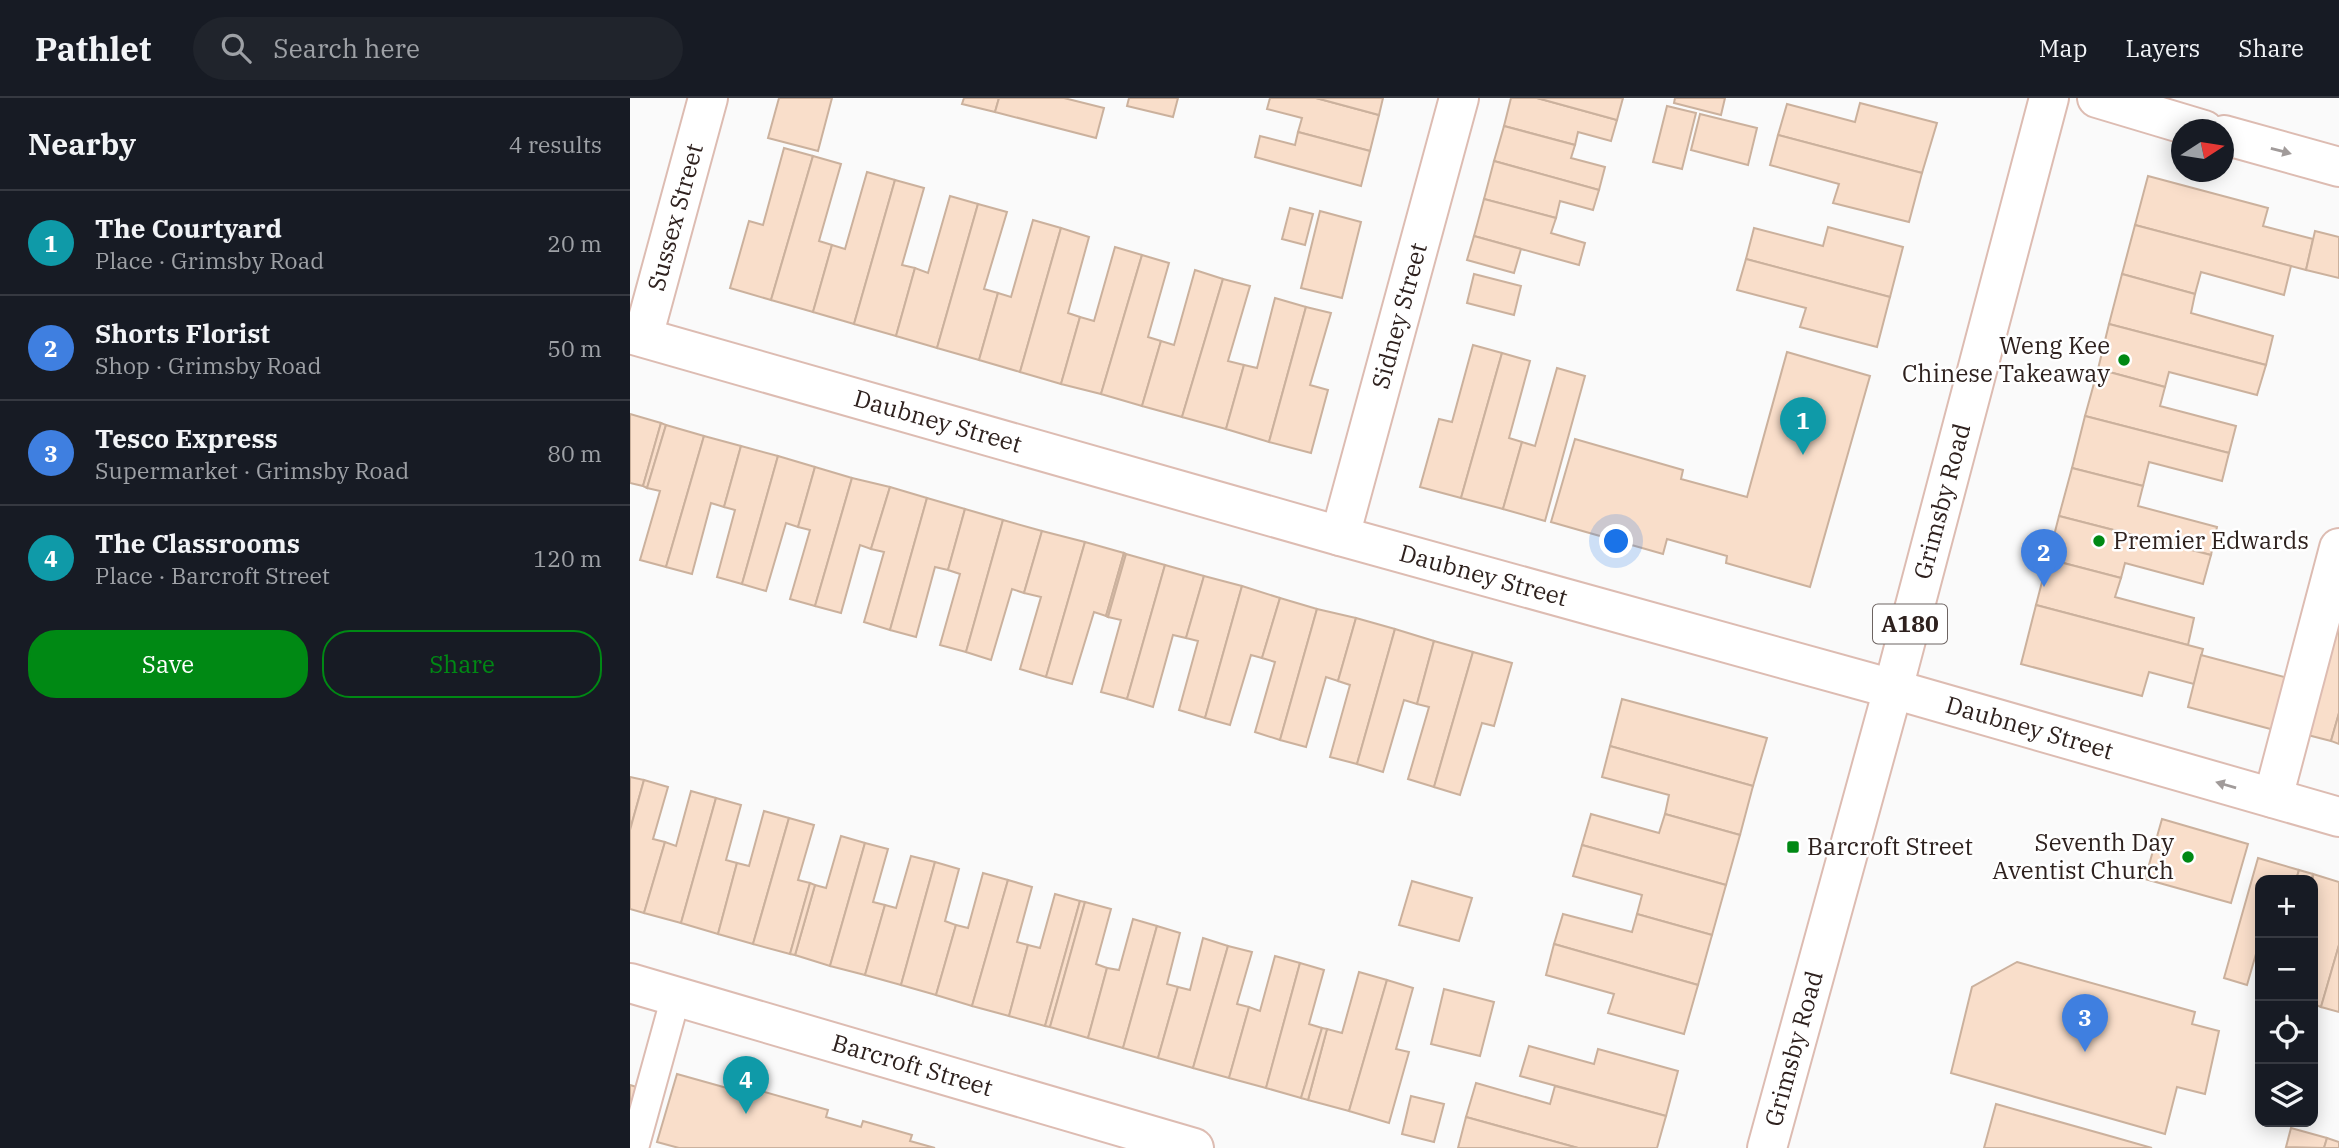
<!DOCTYPE html>
<html lang="en">
<head>
<meta charset="utf-8">
<style>
  body { margin:0; font-family:"IBM Plex Serif",serif; background:#20242c; color:#f1f3f6 }
  .controls { position:absolute; right:21px; bottom:21px; display:grid; overflow:hidden; border-radius:14px; box-shadow:0 4px 18px #0003 }
  .controls button { width:63px; height:63px; display:grid; place-items:center; padding:0; border:0; border-bottom:2px solid #363941; background:#171b24; color:#f1f3f6; font:35px sans-serif }
  .compass { position:absolute; left:1541px; top:21px; width:63px; height:63px; border-radius:50%; background:#171b24; box-shadow:0 4px 18px #0003; rotate:78deg }
  .you { position:absolute; left:987px; top:444px; width:24px; height:24px; margin:-18px; border:5px solid #fff; border-radius:50%; background:#1a73e8; box-shadow:0 0 0 10px #1a73e833 }
  .badge { display:grid; place-items:center; width:46px; height:46px; border-radius:50%; background:#008914; color:#fff; font-size:23px; font-weight:700 }
  .pin { position:absolute; translate:-50% -58px; filter:drop-shadow(0 2px 4px #0008) }
  .pin::after { content:''; position:absolute; top:37px; width:24px; height:21px; background:inherit; clip-path:polygon(0 0,100% 0,50% 100%) }
  .list { margin:0; padding:0; list-style:none }
  h2 { display:flex; justify-content:space-between; align-items:center; height:91px; margin:0; padding:0 28px; font-size:30px }
  h2 small { font-size:23px; font-weight:400; color:#9ea1a6 }
  .list li { display:grid; grid-template-columns:46px 1fr auto; gap:21px; align-items:center; box-sizing:border-box; height:105px; padding:0 28px; border-top:2px solid #363941 }
  .list b { display:block; font-size:26px; white-space:nowrap }
  .list p { margin:0; font-size:23px; white-space:nowrap; color:#9ea1a6 }
  .list em { font-size:23px; font-style:normal; color:#9ea1a6 }
  .actions { display:flex; gap:14px; padding:21px 28px }
  .actions a { flex:1; padding:16px 0; border:2px solid #008914; border-radius:28px; text-align:center; font-size:24px; color:#008914 }
  .actions .main { background:#008914; color:#fff }
  .icon { flex:none; width:38px; height:38px; fill:none; stroke:currentColor; stroke-width:2; stroke-linecap:round; stroke-linejoin:round }
  .map { position:relative; flex:none; width:1709px; height:1050px; overflow:hidden }
  header { display:flex; align-items:center; gap:42px; box-sizing:border-box; height:98px; padding:0 35px; background:#171b24; border-bottom:2px solid #363941 }
  header strong { font-size:33px }
  nav { display:flex; gap:38px; margin-inline-start:auto; font-size:24px }
  .search { width:490px; height:63px; background:#20242c; display:flex; align-items:center; gap:18px; box-sizing:border-box; padding:0 24px; border-radius:38px; color:#9ea1a6; font-size:26px }
  main { display:flex }
  aside { flex:1; background:#171b24 }
  .map>svg:first-child { display:block }
  .building { fill:#f9deca; stroke:#cbb19d; stroke-width:2 }
  .lines { fill:none; stroke-linecap:round; stroke-linejoin:round }
  .lane-casing { stroke:#ddbcb2; stroke-width:32 }
  .street-casing { stroke:#ddbcb2; stroke-width:42 }
  .primary-casing { stroke:#ddbcb2; stroke-width:42 }
  .lane { stroke:#fff; stroke-width:28 }
  .street { stroke:#fff; stroke-width:38 }
  .primary { stroke:#fff; stroke-width:38 }
  .oneway { fill:#a19b9a }
  .poi-dot { fill:#008914; stroke:#fff; stroke-width:2.5 }
  .labels { text-anchor:middle; stroke-width:5; stroke-linejoin:round; paint-order:stroke }
  .shield { fill:#fff; stroke:#6d6462; stroke-width:2 }
  .shield-label { font-size:23px; font-weight:bold; fill:#2e211e }
  .street-label { font-size:24px; fill:#2e211e; stroke:#fff }
  .poi-label { font-size:24px; fill:#2e211e; stroke:#fff; text-anchor:end }
</style>
</head>
<body>
<header>
<strong>Pathlet</strong>
<div class="search"><svg class="icon" aria-label="search" viewBox="0 0 24 24"><circle cx="10" cy="10" r="6"/><path d="M15 15l6 6"/></svg>Search here</div>
<nav><a>Map</a><a>Layers</a><a>Share</a></nav>
</header>
<main>
<aside>
<h2>Nearby<small>4 results</small></h2>
<ul class="list">
<li><span class="badge" style="background:#0f9aa8">1</span><div><b>The Courtyard</b><p>Place · Grimsby Road</p></div><em>20 m</em></li>
<li><span class="badge" style="background:#3f7fe0">2</span><div><b>Shorts Florist</b><p>Shop · Grimsby Road</p></div><em>50 m</em></li>
<li><span class="badge" style="background:#3f7fe0">3</span><div><b>Tesco Express</b><p>Supermarket · Grimsby Road</p></div><em>80 m</em></li>
<li><span class="badge" style="background:#0f9aa8">4</span><div><b>The Classrooms</b><p>Place · Barcroft Street</p></div><em>120 m</em></li>
</ul>
<div class="actions"><a class="main">Save</a><a>Share</a></div>
</aside>
<div class="map">
<svg width="1709" height="1050" viewBox="0 0 1709 1050">
  <rect width="100%" height="100%" fill="#fafafa"/>
  <g class="building">
    <polygon points="149,0 202,0 188,53 138,40"/>
    <polygon points="334,0 369,0 365,14 332,6"/>
    <polygon points="369,0 434,0 474,10 466,40 365,14"/>
    <polygon points="499,0 548,0 543,19 497,8"/>
    <polygon points="640,0 686,0 749,17 740,53 668,34 672,20 637,11"/>
    <polygon points="686,0 753,0 749,17"/>
    <polygon points="881,0 907,0 987,22 981,43 948,34 945,47 874,28"/>
    <polygon points="907,0 993,0 987,22"/>
    <polygon points="1045,0 1095,0 1091,17 1044,5"/>
    <polygon points="1230,5 1307,25 1292,75 1148,37 1157,6 1225,24"/>
    <polygon points="1037,8 1066,15 1052,71 1023,64"/>
    <polygon points="1070,16 1127,30 1118,67 1061,52"/>
    <polygon points="874,28 945,47 941,60 975,69 969,92 864,63"/>
    <polygon points="668,34 740,53 731,88 625,59 630,38 665,47"/>
    <polygon points="1148,37 1292,75 1279,124 1203,105 1209,86 1140,67"/>
    <polygon points="154,50 183,58 141,202 100,190 119,123 133,127"/>
    <polygon points="183,58 211,66 189,143 202,147 183,214 141,202"/>
    <polygon points="864,63 969,92 963,112 930,103 926,120 854,101"/>
    <polygon points="237,74 265,82 224,226 183,214 202,147 215,151"/>
    <polygon points="1518,78 1638,110 1633,128 1683,141 1676,172 1505,127"/>
    <polygon points="265,82 294,90 272,167 285,170 266,238 224,226"/>
    <polygon points="320,98 348,106 307,250 266,238 285,170 298,175"/>
    <polygon points="854,101 926,120 921,135 955,145 949,167 844,138"/>
    <polygon points="348,106 377,114 354,191 368,195 349,262 307,250"/>
    <polygon points="660,110 683,116 675,147 652,141"/>
    <polygon points="690,113 731,124 712,200 671,190"/>
    <polygon points="403,122 431,130 390,274 349,262 368,195 381,199"/>
    <polygon points="1505,127 1661,168 1654,197 1571,174 1565,196 1492,176"/>
    <polygon points="1198,129 1273,149 1260,199 1116,161 1124,130 1193,148"/>
    <polygon points="431,130 459,139 438,215 450,219 431,286 390,274"/>
    <polygon points="1685,133 1709,139 1709,180 1676,172"/>
    <polygon points="844,138 891,151 884,175 837,162"/>
    <polygon points="485,149 512,157 471,296 431,286 450,219 464,223"/>
    <polygon points="512,157 539,165 518,239 531,243 512,308 471,296"/>
    <polygon points="1116,161 1260,199 1247,249 1170,229 1176,210 1107,192"/>
    <polygon points="565,172 593,181 552,319 512,308 531,243 544,247"/>
    <polygon points="844,176 891,188 884,217 837,205"/>
    <polygon points="1492,176 1565,196 1561,215 1643,238 1636,267 1479,226"/>
    <polygon points="593,181 620,188 598,263 614,267 596,331 552,319"/>
    <polygon points="645,200 676,209 639,344 596,331 614,267 627,270"/>
    <polygon points="676,209 701,215 680,287 698,292 681,355 639,344"/>
    <polygon points="1479,226 1636,267 1627,297 1539,274 1535,289 1468,271"/>
    <polygon points="843,247 872,255 831,400 790,389 809,321 822,324"/>
    <polygon points="1157,254 1240,278 1180,489 1096,465 1097,458 1037,441 1033,456 921,424 945,341 1053,372 1051,381 1117,399"/>
    <polygon points="872,255 900,263 879,340 892,344 873,411 831,400"/>
    <polygon points="927,270 955,278 915,423 873,411 892,344 905,348"/>
    <polygon points="1468,271 1535,289 1530,308 1606,328 1599,355 1455,318"/>
    <polygon points="0,316 31,325 13,388 0,385"/>
    <polygon points="1455,318 1599,355 1592,383 1519,364 1513,388 1442,370"/>
    <polygon points="31,325 36,327 17,390 13,388"/>
    <polygon points="36,327 74,338 36,469 10,462 30,393 17,390"/>
    <polygon points="74,338 111,348 94,409 81,405 62,476 36,469"/>
    <polygon points="111,348 148,358 112,486 87,479 105,412 94,409"/>
    <polygon points="148,358 185,369 168,429 156,425 136,493 112,486"/>
    <polygon points="185,369 222,380 185,508 160,501 180,432 168,429"/>
    <polygon points="1442,370 1513,388 1508,408 1587,429 1581,457 1429,418"/>
    <polygon points="222,380 260,389 241,451 230,447 211,515 185,508"/>
    <polygon points="260,389 297,400 260,532 234,524 254,454 241,451"/>
    <polygon points="297,400 335,411 318,472 305,469 286,539 260,532"/>
    <polygon points="335,411 373,422 336,554 310,547 330,476 318,472"/>
    <polygon points="1429,418 1581,457 1573,486 1495,465 1491,480 1418,461"/>
    <polygon points="373,422 412,433 394,495 382,491 361,562 336,554"/>
    <polygon points="412,433 455,444 416,579 390,571 411,499 394,495"/>
    <polygon points="455,444 494,455 476,518 464,514 442,586 416,579"/>
    <polygon points="494,455 496,456 478,519 476,518"/>
    <polygon points="496,456 535,467 497,601 471,594 491,522 478,519"/>
    <polygon points="1418,461 1491,480 1485,499 1564,520 1558,547 1406,507"/>
    <polygon points="535,467 574,478 556,540 543,537 523,609 497,601"/>
    <polygon points="574,478 612,488 575,620 549,612 568,543 556,540"/>
    <polygon points="612,488 650,500 632,560 621,557 600,627 575,620"/>
    <polygon points="650,500 687,511 650,642 625,634 645,564 632,560"/>
    <polygon points="1406,507 1573,551 1564,586 1519,574 1512,598 1391,566"/>
    <polygon points="687,511 726,520 708,583 696,579 676,649 650,642"/>
    <polygon points="726,520 765,531 727,666 700,659 720,587 708,583"/>
    <polygon points="1709,524 1709,615 1701,643 1666,634"/>
    <polygon points="765,531 804,543 787,606 774,602 753,674 727,666"/>
    <polygon points="804,543 843,554 804,689 778,681 799,609 787,606"/>
    <polygon points="843,554 882,565 864,628 852,625 830,697 804,689"/>
    <polygon points="1571,557 1662,581 1648,633 1558,609"/>
    <polygon points="992,601 1137,640 1123,688 980,648"/>
    <polygon points="1709,615 1709,646 1701,643"/>
    <polygon points="980,648 1123,688 1110,737 1035,716 1039,697 972,679"/>
    <polygon points="0,679 14,682 0,732"/>
    <polygon points="14,682 38,689 23,741 35,744 14,815 0,811 0,732"/>
    <polygon points="61,693 86,700 51,825 14,815 35,744 46,748"/>
    <polygon points="86,700 111,707 96,762 107,765 88,836 51,825"/>
    <polygon points="134,713 159,720 123,846 88,836 107,765 119,768"/>
    <polygon points="961,716 1029,735 1035,716 1110,737 1096,787 952,747"/>
    <polygon points="159,720 184,727 168,782 180,785 160,856 123,846"/>
    <polygon points="1532,721 1618,746 1601,805 1515,781"/>
    <polygon points="211,738 235,745 200,868 165,857 185,787 196,790"/>
    <polygon points="235,745 258,751 243,804 255,807 235,877 200,868"/>
    <polygon points="952,747 1096,787 1082,837 1007,816 1012,797 943,778"/>
    <polygon points="281,758 305,764 271,887 235,877 255,807 266,810"/>
    <polygon points="1628,760 1669,772 1666,782 1630,782 1630,842 1617,887 1594,880"/>
    <polygon points="305,764 329,771 315,823 326,827 306,897 271,887"/>
    <polygon points="1669,772 1683,776 1681,782 1666,782"/>
    <polygon points="353,775 378,782 342,908 306,897 326,827 338,830"/>
    <polygon points="1683,776 1709,784 1709,847 1691,909 1683,906"/>
    <polygon points="378,782 402,789 387,844 398,847 379,918 342,908"/>
    <polygon points="782,783 842,800 829,843 769,827"/>
    <polygon points="180,785 185,787 165,857 160,856"/>
    <polygon points="425,796 450,803 415,928 379,918 398,847 410,850"/>
    <polygon points="450,803 455,804 420,929 415,928"/>
    <polygon points="455,804 481,811 466,866 477,870 458,940 420,929"/>
    <polygon points="933,816 1002,834 1007,816 1082,837 1068,887 924,846"/>
    <polygon points="503,821 527,828 493,950 458,940 477,870 489,872"/>
    <polygon points="527,828 550,835 537,886 548,889 528,960 493,950"/>
    <polygon points="573,840 598,848 563,970 528,960 548,889 560,892"/>
    <polygon points="924,846 1068,887 1054,936 978,915 984,896 916,877"/>
    <polygon points="1709,847 1709,914 1691,909"/>
    <polygon points="598,848 622,854 607,906 619,909 599,980 563,970"/>
    <polygon points="645,858 670,865 636,990 599,980 619,909 630,913"/>
    <polygon points="1387,864 1565,914 1562,926 1589,933 1575,996 1547,989 1535,1036 1321,975 1342,889"/>
    <polygon points="670,865 694,872 679,926 692,930 671,1000 636,990"/>
    <polygon points="729,874 757,882 719,1013 678,1002 697,931 712,935"/>
    <polygon points="757,882 783,890 766,951 779,954 759,1025 719,1013"/>
    <polygon points="814,891 864,904 850,958 801,946"/>
    <polygon points="692,930 697,931 678,1002 671,1000"/>
    <polygon points="899,948 964,966 968,951 1048,973 1036,1018 890,978"/>
    <polygon points="47,976 122,997 124,991 198,1012 196,1019 231,1029 233,1023 282,1037 280,1043 305,1050 49,1050 27,1044"/>
    <polygon points="846,985 920,1006 925,988 1036,1018 1027,1050 948,1050 836,1019"/>
    <polygon points="0,987 13,991 0,1041"/>
    <polygon points="781,998 814,1006 804,1044 772,1036"/>
    <polygon points="1366,1006 1487,1040 1522,1050 1354,1050"/>
    <polygon points="836,1019 948,1050 828,1050"/>
    <polygon points="1661,1030 1697,1040 1694,1050 1656,1049"/>
    <polygon points="1697,1040 1709,1044 1709,1050 1694,1050"/>
  </g>
  <g class="lines">
    <defs>
      <polyline id="lane" points="4,1050 46,898"/>
      <g id="street">
        <polyline points="1467,0 1574,32"/>
        <polyline points="1594,37 1709,69"/>
        <path id="s1" d="M0 236 710 438 1263 591 1709 719"/>
        <path id="s2" d="M13 239 78 0"/>
        <path id="s3" d="M710 438 829 0"/>
        <polyline points="1643,700 1709,450"/>
        <path id="s4" d="M0 885 564 1050"/>
      </g>
      <g id="primary">
        <path id="s5" d="M1137 1050 1263 591 1419 0"/>
      </g>
    </defs>
    <use href="#lane" class="lane-casing"/>
    <use href="#street" class="street-casing"/>
    <use href="#primary" class="primary-casing"/>
    <use href="#lane" class="lane"/>
    <use href="#street" class="street"/>
    <use href="#primary" class="primary"/>
  </g>
  <defs><path id="oneway-solid" d="M-6-.8H1V-3.2L6.5 0L1 3.2V.8H-6Z" transform="scale(1.75)"/></defs>
  <g class="oneway">
    <use href="#oneway-solid" transform="translate(1651 53) rotate(15)"/>
    <use href="#oneway-solid" transform="translate(1596 687) rotate(-164)"/>
  </g>
  <g class="poi-dot">
    <circle cx="1494" cy="262" r="7"/>
    <circle cx="1469" cy="443" r="7"/>
    <rect x="1156" y="742" width="14" height="14" rx="3.5"/>
    <circle cx="1558" cy="759" r="7"/>
  </g>
  <g class="labels">
    <rect class="shield" x="1243" y="506.5" width="74" height="39" rx="5"/>
    <g class="shield-label">
      <text x="1280" y="534">A180</text>
    </g>
    <g class="street-label">
      <text dy="8" stroke="none"><textPath href="#s2" startOffset="124">Sussex Street</textPath></text>
      <text dy="8" stroke="none"><textPath href="#s3" startOffset="228">Sidney Street</textPath></text>
      <text dy="8" stroke="none"><textPath href="#s1" startOffset="320">Daubney Street</textPath></text>
      <text dy="8" stroke="none"><textPath href="#s5" startOffset="670">Grimsby Road</textPath></text>
      <text dy="8" stroke="none"><textPath href="#s1" startOffset="887">Daubney Street</textPath></text>
      <text dy="8" stroke="none"><textPath href="#s1" startOffset="1454">Daubney Street</textPath></text>
      <text dy="8" stroke="none"><textPath href="#s5" startOffset="103">Grimsby Road</textPath></text>
      <text dy="8" stroke="none"><textPath href="#s4" startOffset="294">Barcroft Street</textPath></text>
    </g>
    <g class="poi-label">
      <text x="1480" y="256">Weng Kee<tspan x="1480" dy="28">Chinese Takeaway</tspan></text>
      <text x="1483" y="451" text-anchor="start">Premier Edwards</text>
      <text x="1544" y="753">Seventh Day<tspan x="1544" dy="28">Aventist Church</tspan></text>
      <text x="1177" y="757" text-anchor="start">Barcroft Street</text>
    </g>
  </g>
</svg>
<div class="controls">
<button>+</button>
<button>−</button>
<button><svg class="icon" aria-label="locate" viewBox="0 0 24 24"><circle cx="12" cy="12" r="6"/><path d="M12 2v4M12 18v4M2 12h4M18 12h4"/></svg></button>
<button><svg class="icon" aria-label="layers" viewBox="0 0 24 24"><path d="M12 4l9 5-9 5-9-5zM3 14l9 5 9-5"/></svg></button>
</div>
<svg class="compass" viewBox="-18 -18 36 36"><path d="M0-13l5 13h-10z" fill="#e53935"/><path d="M0 13l5-13h-10z" fill="#9ea1a6"/></svg>
<div class="you"></div>
<div class="pin badge" style="left:1173px;top:357px;background:#0f9aa8">1</div>
<div class="pin badge" style="left:1414px;top:489px;background:#3f7fe0">2</div>
<div class="pin badge" style="left:1455px;top:954px;background:#3f7fe0">3</div>
<div class="pin badge" style="left:116px;top:1016px;background:#0f9aa8">4</div>
</div>
</main>
</body>
</html>
